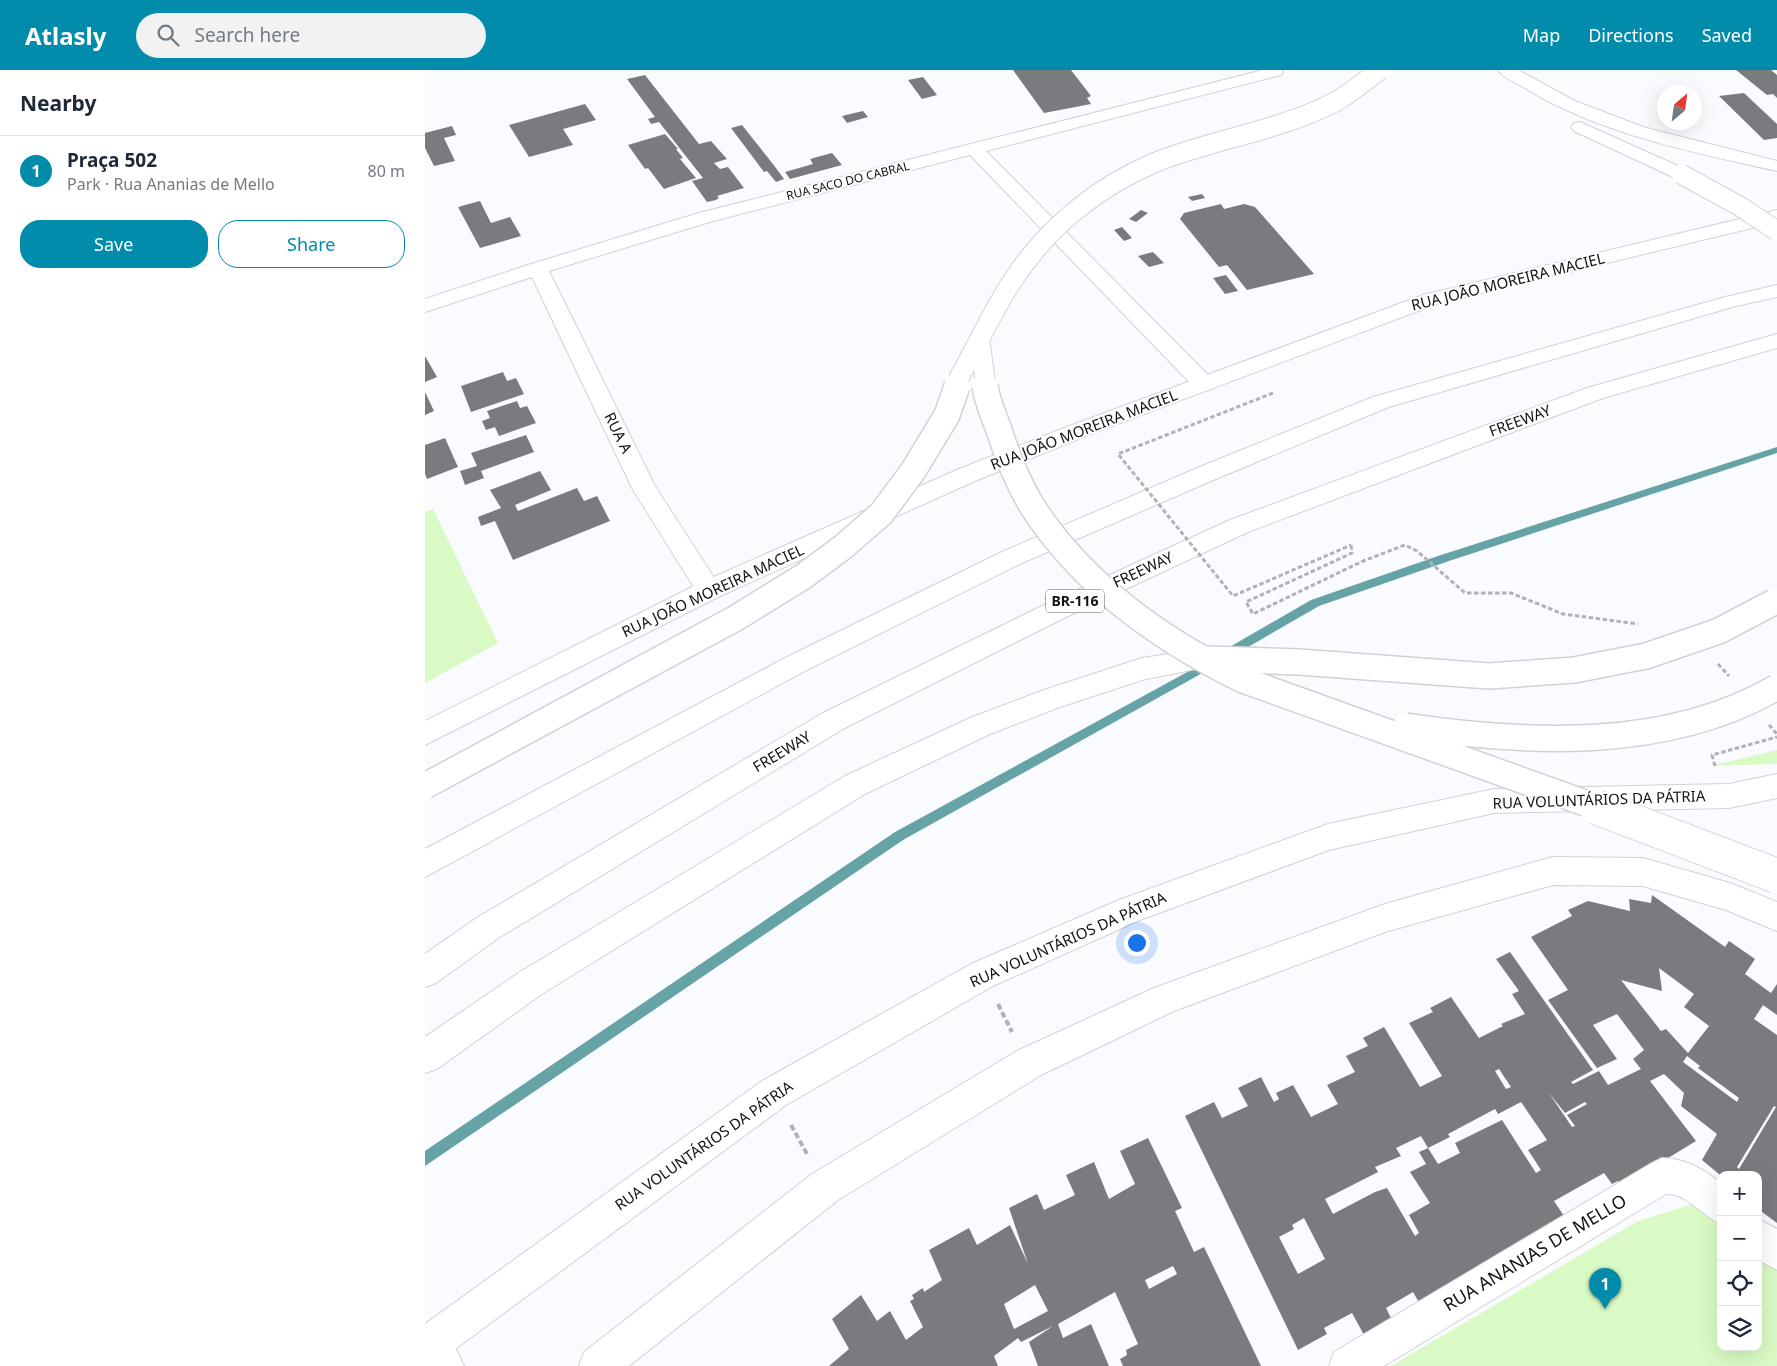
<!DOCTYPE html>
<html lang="en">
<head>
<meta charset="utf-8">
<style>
  body { margin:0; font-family:"Noto Sans",sans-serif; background:#f2f2f3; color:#1f2937 }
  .controls { position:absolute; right:15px; bottom:15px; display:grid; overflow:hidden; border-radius:10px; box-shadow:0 5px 20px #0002 }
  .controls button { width:45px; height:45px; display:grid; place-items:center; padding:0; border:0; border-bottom:1px solid #e0e1e3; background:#fff; color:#1f2937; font:25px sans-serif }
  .compass { position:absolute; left:1232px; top:15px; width:45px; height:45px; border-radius:50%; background:#fff; box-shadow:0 5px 20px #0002; rotate:29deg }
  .you { position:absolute; left:711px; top:872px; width:18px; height:18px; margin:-12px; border:4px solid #fff; border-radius:50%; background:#1a73e8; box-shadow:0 0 0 8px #1a73e833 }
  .badge { display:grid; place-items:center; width:32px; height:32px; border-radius:50%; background:#008caa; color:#fff; font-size:16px; font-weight:700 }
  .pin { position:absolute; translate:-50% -41px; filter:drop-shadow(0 1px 2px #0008) }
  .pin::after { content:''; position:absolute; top:26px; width:18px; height:15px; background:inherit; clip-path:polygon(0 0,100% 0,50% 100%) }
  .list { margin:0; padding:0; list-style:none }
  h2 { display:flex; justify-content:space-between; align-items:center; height:65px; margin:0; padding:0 20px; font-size:21px }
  h2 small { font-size:16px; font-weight:400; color:#747a83 }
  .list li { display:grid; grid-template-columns:32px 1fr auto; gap:15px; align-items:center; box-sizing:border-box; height:70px; padding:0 20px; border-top:1px solid #e0e1e3 }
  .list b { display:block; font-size:19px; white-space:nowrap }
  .list p { margin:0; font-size:16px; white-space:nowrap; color:#747a83 }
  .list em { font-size:16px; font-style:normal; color:#747a83 }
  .actions { display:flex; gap:10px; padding:15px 20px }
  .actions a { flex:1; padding:11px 0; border:1px solid #008caa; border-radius:20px; text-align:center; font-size:18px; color:#008caa }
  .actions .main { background:#008caa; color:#fff }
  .icon { flex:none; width:28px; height:28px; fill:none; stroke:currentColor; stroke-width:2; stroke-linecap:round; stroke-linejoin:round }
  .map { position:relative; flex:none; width:1352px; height:1296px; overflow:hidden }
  header { display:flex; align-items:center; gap:30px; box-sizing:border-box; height:70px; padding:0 25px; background:#008caa; color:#fff }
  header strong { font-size:24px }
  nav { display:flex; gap:28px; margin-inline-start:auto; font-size:18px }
  .search { width:350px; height:45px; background:#f2f2f3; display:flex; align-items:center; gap:12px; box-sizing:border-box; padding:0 18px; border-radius:28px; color:#747a83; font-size:19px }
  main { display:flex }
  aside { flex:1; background:#fff }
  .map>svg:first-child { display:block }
  .green { fill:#d9fac4 }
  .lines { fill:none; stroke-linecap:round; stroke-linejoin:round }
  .stream { fill:#65a3a6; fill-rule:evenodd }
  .building { fill:#7a7b7f; fill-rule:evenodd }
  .street-casing { stroke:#d1d2d6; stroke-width:2 }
  .secondary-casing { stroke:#d1d2d6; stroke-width:2 }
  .highway-casing { stroke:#d1d2d6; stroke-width:2 }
  .path-far1 { stroke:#b1b2b5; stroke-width:3; stroke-dasharray:4.5 2.5; stroke-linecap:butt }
  .path { stroke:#b1b2b5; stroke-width:4; stroke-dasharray:6 3; stroke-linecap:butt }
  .street { fill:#fff; fill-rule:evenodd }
  .secondary { fill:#fff; fill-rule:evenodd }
  .highway { fill:#fff; fill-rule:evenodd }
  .highway-bridge-far2-casing { stroke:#d1d2d6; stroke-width:21; stroke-linecap:butt }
  .highway-bridge-far1-casing { stroke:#d1d2d6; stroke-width:28; stroke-linecap:butt }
  .highway-bridge-casing { stroke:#d1d2d6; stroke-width:36; stroke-linecap:butt }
  .path-bridge { stroke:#b1b2b5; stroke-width:3; stroke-dasharray:4.5 2.5; stroke-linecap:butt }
  .highway-bridge-far2 { stroke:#fff; stroke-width:19 }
  .highway-bridge-far1 { stroke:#fff; stroke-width:25 }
  .highway-bridge { stroke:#fff; stroke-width:34 }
  .labels { text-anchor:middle; stroke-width:4; stroke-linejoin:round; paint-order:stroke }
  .far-street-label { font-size:12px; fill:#121314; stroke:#fff }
  .shield { fill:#fff; stroke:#595a5a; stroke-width:1 }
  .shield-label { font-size:14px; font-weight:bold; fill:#121314 }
  .street-label { font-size:15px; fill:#121314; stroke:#fff }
  .near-street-label { font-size:18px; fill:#121314; stroke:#fff }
</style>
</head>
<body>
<header>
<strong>Atlasly</strong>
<div class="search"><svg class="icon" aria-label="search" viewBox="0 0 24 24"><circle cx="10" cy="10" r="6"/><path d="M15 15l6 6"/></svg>Search here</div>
<nav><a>Map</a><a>Directions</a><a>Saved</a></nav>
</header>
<main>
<aside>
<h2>Nearby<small></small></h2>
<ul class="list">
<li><span class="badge">1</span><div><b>Praça 502</b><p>Park · Rua Ananias de Mello</p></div><em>80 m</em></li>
</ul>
<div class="actions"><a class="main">Save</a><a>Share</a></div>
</aside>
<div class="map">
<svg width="1352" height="1296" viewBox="0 0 1352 1296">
  <rect width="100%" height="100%" fill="#fafbff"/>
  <g class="green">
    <polygon points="8,439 73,573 0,613 0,442"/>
    <polygon points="1352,680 1352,694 1285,696 1347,681"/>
    <polygon points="1271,1133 1296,1154 1296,1277 1333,1277 1333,1185 1352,1200 1352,1296 966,1296 1213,1151"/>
  </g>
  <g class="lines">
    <g class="stream">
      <polygon points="1352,377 1352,383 1024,491 894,536 804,588 800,589 795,585 796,582 886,530 1016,485"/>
      <polygon points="786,589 790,590 791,593 790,596 478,770 0,1096 0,1081 470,762"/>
    </g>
  </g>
  <g class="building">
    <polygon points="588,0 646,0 666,26 662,28 666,34 619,43"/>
    <polygon points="1311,0 1346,0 1352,5 1352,28 1348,24 1342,25"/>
    <polygon points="220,5 274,74 286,71 302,89 289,93 295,99 303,97 319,118 292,126 294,128 291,130 282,132 267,111 278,108 234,52 226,54 223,49 230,47 202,9"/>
    <polygon points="498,7 512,25 497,29 483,10"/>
    <polygon points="1319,23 1352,54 1352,68 1339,70 1294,26"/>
    <polygon points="160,34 171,50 138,59 148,75 104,87 84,55"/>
    <polygon points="438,41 443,47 422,53 417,46"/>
    <polygon points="317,55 351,98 359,109 351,112 342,101 339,102 306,58"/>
    <polygon points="27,56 31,65 19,68 30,91 9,96 0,78 0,63"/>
    <polygon points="240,64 253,79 251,79 258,88 255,89 271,108 239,119 223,98 220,99 203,75"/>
    <polygon points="407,83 417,95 365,109 360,102 388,94 385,89"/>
    <polygon points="777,124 780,128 767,131 763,127"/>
    <polygon points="55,131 66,153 85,147 96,166 55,178 33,137"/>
    <polygon points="796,134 799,139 819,134 830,137 889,204 822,220 802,195 794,197 755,149 759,143"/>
    <polygon points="716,140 723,143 711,152 704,149"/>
    <polygon points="697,157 707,168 699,171 689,160"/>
    <polygon points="728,182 739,193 724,197 713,186"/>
    <polygon points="801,205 813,221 800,224 788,208"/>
    <polygon points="0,286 12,307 0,312"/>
    <polygon points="78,302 82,311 91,308 99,324 46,342 36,316"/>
    <polygon points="0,322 9,341 0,345"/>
    <polygon points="92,331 95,338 102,336 111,353 74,366 70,357 61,360 57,351 65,348 62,341"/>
    <polygon points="101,365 109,382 56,401 59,408 40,415 35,401 52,396 46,383"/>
    <polygon points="20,368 33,397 2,409 0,404 0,375"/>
    <polygon points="115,401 126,420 90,435 93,441 152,418 159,431 172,426 185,451 88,490 70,451 56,456 53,447 76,438 65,420"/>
    <path d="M1227 825 1300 877 1304 871 1330 889 1320 904 1346 923 1352 914V945L1338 935 1329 949 1352 965V1153L1333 1139V1105H1295L1277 1090 1292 1064 1256 1036 1259 1023 1239 1004 1225 1011 1271 1071 1197 1116 1193 1111 1187 1114 1179 1103 1129 1131 1141 1149 995 1234 988 1222 961 1238 967 1250 939 1265 927 1243 899 1258 902 1264 873 1280 760 1046 789 1032 797 1048 823 1036 813 1018 836 1007 849 1032 854 1029 851 1023 868 1015 886 1047 913 1034 902 1015 930 1002 921 986 943 976 938 968 959 957 995 1017 1017 1006 984 953 1008 942 1005 938 1026 927 1054 968 1078 956 1076 954 1100 944 1087 924 1094 921 1071 889 1085 882 1168 1000 1146 1012 1148 1014 1174 1001 1183 1015 1216 999 1208 989 1219 980 1192 944 1168 955 1192 989 1172 998 1123 930 1143 920 1106 867 1147 846 1143 840 1163 831 1205 841 1204 829 1226 833ZM1234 898 1269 924 1259 937 1284 956 1263 983 1241 959 1236 961 1196 910 1237 921ZM1262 986 1275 996 1273 998 1314 1028 1312 1032 1258 992ZM1074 999 1086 1017 1081 1019 1070 1001ZM1124 1023 1140 1043 1160 1032 1162 1034 1142 1045 1150 1056 1147 1057ZM1096 1032 1122 1070 1103 1080 1116 1100 1111 1103 1077 1050 1030 1073 1035 1083 1013 1094 1003 1078 1025 1067 1023 1064 1070 1039 1073 1044ZM1349 1036 1351 1037 1314 1099 1312 1097ZM996 1066 1003 1078 994 1082 1001 1094 985 1102 1005 1133 984 1145 994 1163 990 1166 962 1118 950 1122 908 1144 900 1129 953 1102 950 1097 976 1086 971 1078ZM879 1148 900 1189 873 1204 854 1167 869 1159 867 1155Z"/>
    <path d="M723 1068 757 1138 750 1141 769 1182 779 1177 836 1296H698L695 1289 702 1285 701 1280 713 1274 690 1222 633 1254 638 1268 666 1254 684 1296H613L604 1272 628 1256 596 1272 593 1268 569 1286 573 1296H404L424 1279 407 1249 436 1225 452 1251 465 1241 481 1270 498 1257 485 1231 489 1229 487 1225 498 1218 499 1222 517 1210 504 1180 544 1158 552 1175 585 1155 603 1194 584 1138 612 1124 619 1140 650 1125 641 1105 669 1092 684 1129 710 1114 695 1081ZM748 1196 752 1204 724 1219 720 1210ZM610 1215 623 1241 589 1259 579 1234Z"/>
  </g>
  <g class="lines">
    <defs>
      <g id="street">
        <polygon points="838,0 857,0 858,2 856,5 561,81 787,309 790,314 787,319 779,321 771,319 545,85 288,151 124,201 230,416 297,520 293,527 284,530 275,527 207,418 107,207 0,242 0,229 106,194 274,143"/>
        <path d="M1237 1088C1259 1088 1279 1099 1296 1113V1154C1277 1146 1262 1123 1241 1124L959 1296H904L909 1282 1225 1094Z"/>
        <polygon points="1333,1149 1352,1159 1352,1200 1333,1190"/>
        <polygon points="8,1251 21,1257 39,1296 0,1296 0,1254"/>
      </g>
      <g id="secondary">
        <polygon points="1352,140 1352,152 1012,234 671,362 550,411 293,527 0,675 0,651 275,513 534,399 655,352 998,225"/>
        <polygon points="1352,704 1352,728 1304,738 1069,743 904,780 715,850 568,916 361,1035 14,1291 0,1296 0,1254 337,1011 546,894 694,830 903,754 1069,719 1304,714"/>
        <polygon points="1128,787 1218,788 1305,813 1352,832 1352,861 1301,840 1218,816 1128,815 960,862 749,941 616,1005 413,1130 204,1296 154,1296 159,1282 387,1104 592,981 729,918 960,834"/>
      </g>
      <g id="highway">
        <path d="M1073 0H1093L1150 31 1218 57 1352 91V101C1266 82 1174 64 1098 17 1090 12 1078 8 1073 0Z"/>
        <polygon points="1155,52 1262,100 1265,104 1262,108 1250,108 1149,61 1146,57 1149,53"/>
        <polygon points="1352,215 1352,227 1311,236 964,337 793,408 597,493 378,602 0,807 0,779 360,588 579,481 777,396 948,327 1300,227"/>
        <polygon points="1352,264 1352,278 1178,328 823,462 639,548 418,659 72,869 11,913 0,917 0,884 50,849 398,643 621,534 805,450 1162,318"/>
        <polygon points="777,579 786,582 790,589 786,596 717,610 635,637 565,664 440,724 117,924 12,999 0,1003 0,967 95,902 420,706 545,648 616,621 717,588"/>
      </g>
    </defs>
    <use href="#street" class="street-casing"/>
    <use href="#secondary" class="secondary-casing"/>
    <use href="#highway" class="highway-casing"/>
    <g class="path-far1">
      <polyline points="926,475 927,483 821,532 828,544 938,491 980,475 992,481 1040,523 1086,523 1138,544 1213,554"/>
      <polyline points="1293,594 1304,606"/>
      <polyline points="1344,655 1352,664"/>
      <polyline points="1290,696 1287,685 1352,667"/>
    </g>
    <g class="path">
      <polyline points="573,934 587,962"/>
      <polyline points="366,1055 382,1084"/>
    </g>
    <use href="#street" class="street"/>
    <use href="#secondary" class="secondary"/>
    <use href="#highway" class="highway"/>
    <defs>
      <g id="highway-bridge-far2">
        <polyline points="1256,104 1316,137 1352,161"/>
        <polyline points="555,271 561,317"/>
        <path d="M531 317 535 306C553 274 568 240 588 210 622 158 672 117 729 93 788 69 855 61 912 31 927 22 941 10 955 0"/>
      </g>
      <g id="highway-bridge-far1">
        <path d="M560 316C562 332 570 348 575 363 583 388 593 413 607 436 657 514 736 570 818 610L1174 738"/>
        <polyline points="783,589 874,592 1064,606 1149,600 1221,586 1294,561 1349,532"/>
        <path d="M981 656C1102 674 1243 681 1352 617"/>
        <polyline points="0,716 311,548 379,506 418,477 456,444 488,401 522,345 532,316"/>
      </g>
      <polyline id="highway-bridge" points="1171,737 1352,806"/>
    </defs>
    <use href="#highway-bridge-far2" class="highway-bridge-far2-casing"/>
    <use href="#highway-bridge-far1" class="highway-bridge-far1-casing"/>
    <use href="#highway-bridge" class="highway-bridge-casing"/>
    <polyline class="path-bridge" points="848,323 693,384 808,526 926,475"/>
    <use href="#highway-bridge-far2" class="highway-bridge-far2"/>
    <use href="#highway-bridge-far1" class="highway-bridge-far1"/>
    <use href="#highway-bridge" class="highway-bridge"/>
  </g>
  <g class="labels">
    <g class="far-street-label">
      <text transform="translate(423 111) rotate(-14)" y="4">RUA SACO DO CABRAL</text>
    </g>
    <rect class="shield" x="621" y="519.5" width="58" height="23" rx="4"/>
    <g class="shield-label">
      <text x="650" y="536">BR-116</text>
    </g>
    <g class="street-label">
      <text transform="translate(1083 212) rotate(-14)" y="5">RUA JOÃO MOREIRA MACIEL</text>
      <text transform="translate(1095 351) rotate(-20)" y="5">FREEWAY</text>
      <text transform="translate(659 360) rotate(-21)" y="5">RUA JOÃO MOREIRA MACIEL</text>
      <text transform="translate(193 363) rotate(64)" y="5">RUA A</text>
      <text transform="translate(718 500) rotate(-25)" y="5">FREEWAY</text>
      <text transform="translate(288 521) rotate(-25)" y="5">RUA JOÃO MOREIRA MACIEL</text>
      <text transform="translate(357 682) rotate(-31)" y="5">FREEWAY</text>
      <text transform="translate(1174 730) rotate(-2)" y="5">RUA VOLUNTÁRIOS DA PÁTRIA</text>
      <text transform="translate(643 870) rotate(-24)" y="5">RUA VOLUNTÁRIOS DA PÁTRIA</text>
      <text transform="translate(279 1076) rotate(-35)" y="5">RUA VOLUNTÁRIOS DA PÁTRIA</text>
    </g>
    <g class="near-street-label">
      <text transform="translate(1110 1183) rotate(-31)" y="6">RUA ANANIAS DE MELLO</text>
    </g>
  </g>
</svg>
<div class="controls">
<button>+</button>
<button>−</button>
<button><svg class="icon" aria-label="locate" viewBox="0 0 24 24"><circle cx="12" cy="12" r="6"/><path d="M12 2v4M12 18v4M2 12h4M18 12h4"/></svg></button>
<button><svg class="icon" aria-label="layers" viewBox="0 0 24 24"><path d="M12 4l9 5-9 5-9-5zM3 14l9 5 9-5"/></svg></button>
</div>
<svg class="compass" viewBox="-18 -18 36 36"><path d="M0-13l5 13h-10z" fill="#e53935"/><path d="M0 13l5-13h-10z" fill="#747a83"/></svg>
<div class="you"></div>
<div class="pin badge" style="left:1180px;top:1239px">1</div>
</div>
</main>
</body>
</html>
